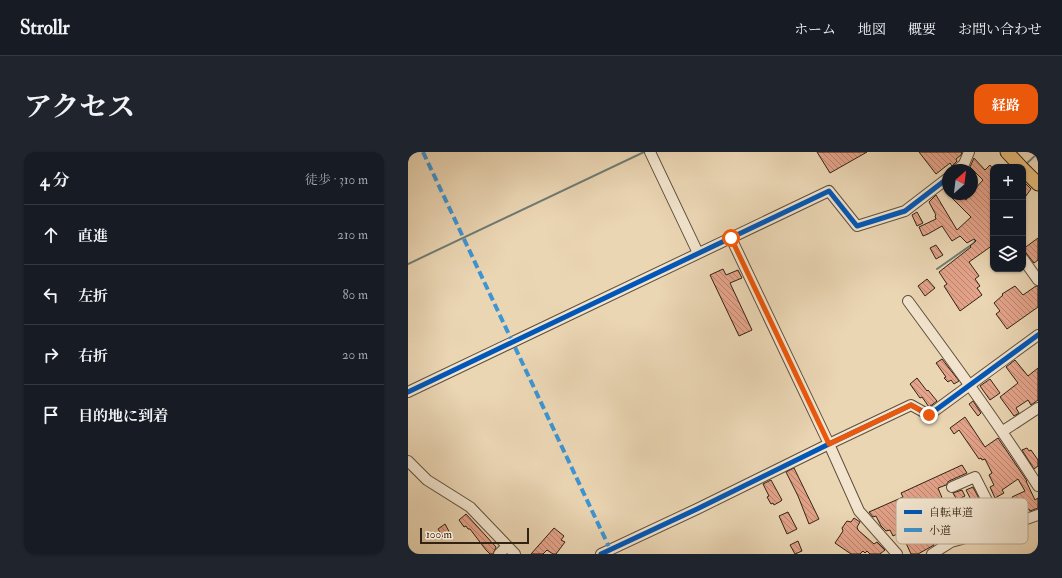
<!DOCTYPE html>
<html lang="ja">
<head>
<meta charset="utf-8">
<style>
  body { margin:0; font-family:"IM FELL Double Pica","Noto Serif JP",serif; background:#20242c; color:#f1f3f6 }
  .controls { position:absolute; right:12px; top:12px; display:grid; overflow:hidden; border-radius:8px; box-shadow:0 1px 3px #0004 }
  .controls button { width:36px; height:36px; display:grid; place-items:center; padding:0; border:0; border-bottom:1px solid #363941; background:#171b24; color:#f1f3f6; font:20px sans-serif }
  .compass { position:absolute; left:534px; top:12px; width:36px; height:36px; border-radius:50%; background:#171b24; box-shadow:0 1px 3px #0004; rotate:28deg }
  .scale { position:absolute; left:12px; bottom:10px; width:109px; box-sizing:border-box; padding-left:4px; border:2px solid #302314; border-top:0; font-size:11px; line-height:14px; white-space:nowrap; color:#302314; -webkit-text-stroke:3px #f2e4ce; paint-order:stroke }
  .stop { position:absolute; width:12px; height:12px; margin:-9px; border:3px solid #ea580c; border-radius:50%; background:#fff }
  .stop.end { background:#ea580c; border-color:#fff; box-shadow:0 1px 4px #0008 }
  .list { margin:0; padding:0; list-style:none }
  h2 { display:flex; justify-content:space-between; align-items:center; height:52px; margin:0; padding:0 16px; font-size:17px }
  h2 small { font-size:13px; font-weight:400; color:#9ea1a6 }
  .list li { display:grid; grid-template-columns:26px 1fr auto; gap:12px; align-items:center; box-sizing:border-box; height:60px; padding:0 16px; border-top:1px solid #363941 }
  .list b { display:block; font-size:15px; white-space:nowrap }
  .list em { font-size:13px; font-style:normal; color:#9ea1a6 }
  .icon { flex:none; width:22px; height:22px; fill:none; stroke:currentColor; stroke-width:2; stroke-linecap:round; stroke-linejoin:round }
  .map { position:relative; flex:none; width:630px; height:402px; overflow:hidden; border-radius:12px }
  header { display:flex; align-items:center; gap:24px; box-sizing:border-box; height:56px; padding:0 20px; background:#171b24; border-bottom:1px solid #363941 }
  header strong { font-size:19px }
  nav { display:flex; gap:22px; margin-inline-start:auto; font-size:14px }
  .intro { display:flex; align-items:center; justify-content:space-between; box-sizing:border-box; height:96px; padding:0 24px }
  h1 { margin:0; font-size:28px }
  .button { padding:10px 18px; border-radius:12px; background:#ea580c; color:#fff; font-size:14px; font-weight:700 }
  main { display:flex; gap:24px; padding:0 24px }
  aside { flex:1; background:#171b24; border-radius:12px; box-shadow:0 1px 3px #0004 }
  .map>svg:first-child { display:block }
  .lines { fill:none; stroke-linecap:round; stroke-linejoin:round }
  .stream { stroke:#707c75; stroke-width:2 }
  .building { fill:url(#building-back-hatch); stroke:#302314; fill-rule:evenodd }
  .minor-casing { stroke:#5f503c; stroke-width:12 }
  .major-casing { stroke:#302314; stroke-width:15 }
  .minor { stroke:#f2e4ce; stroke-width:10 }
  .major { stroke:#e6bb7a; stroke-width:13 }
  .quiet { stroke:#3d95d3; stroke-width:4; stroke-dasharray:8 4; stroke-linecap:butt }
  .cycleway-casing { stroke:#f2e4ce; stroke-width:8 }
  .cycleway { stroke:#0057b8; stroke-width:5 }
  .route { stroke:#ea580c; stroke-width:5 }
  .key { fill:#f2e4ce; stroke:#b8aa96; stroke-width:1 }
  .key-label { font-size:11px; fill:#302314 }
</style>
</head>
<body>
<header>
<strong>Strollr</strong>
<nav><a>ホーム</a><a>地図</a><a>概要</a><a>お問い合わせ</a></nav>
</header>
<div class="intro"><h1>アクセス</h1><a class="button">経路</a></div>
<main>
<aside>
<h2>4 分<small>徒歩 · 310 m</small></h2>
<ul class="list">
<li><svg class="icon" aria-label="ahead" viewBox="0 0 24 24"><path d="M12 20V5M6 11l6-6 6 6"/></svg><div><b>直進</b></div><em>210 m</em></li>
<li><svg class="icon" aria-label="left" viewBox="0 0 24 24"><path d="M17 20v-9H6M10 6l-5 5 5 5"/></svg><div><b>左折</b></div><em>80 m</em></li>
<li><svg class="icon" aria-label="right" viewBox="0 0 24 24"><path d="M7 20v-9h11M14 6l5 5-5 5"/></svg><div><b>右折</b></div><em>20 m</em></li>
<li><svg class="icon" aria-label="arrive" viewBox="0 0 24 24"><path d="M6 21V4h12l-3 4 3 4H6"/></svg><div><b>目的地に到着</b></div></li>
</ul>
</aside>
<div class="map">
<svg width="630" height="402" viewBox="0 0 630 402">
  <defs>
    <pattern id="building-back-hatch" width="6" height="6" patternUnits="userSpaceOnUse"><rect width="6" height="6" fill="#e4a38a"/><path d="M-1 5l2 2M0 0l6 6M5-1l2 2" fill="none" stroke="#b98470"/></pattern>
  </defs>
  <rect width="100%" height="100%" fill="#ebd6b4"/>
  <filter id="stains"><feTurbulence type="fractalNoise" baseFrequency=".005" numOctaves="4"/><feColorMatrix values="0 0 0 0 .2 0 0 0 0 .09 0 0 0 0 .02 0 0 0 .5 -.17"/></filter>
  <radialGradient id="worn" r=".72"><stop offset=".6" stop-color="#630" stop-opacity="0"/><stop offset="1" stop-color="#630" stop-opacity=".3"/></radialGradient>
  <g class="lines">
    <g class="stream">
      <polyline points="617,13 630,1"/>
      <polyline points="0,112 236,0"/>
      <polyline points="529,117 566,91 568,86"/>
    </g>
  </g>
  <g class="building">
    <polygon points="409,0 459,0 422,21"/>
    <polygon points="511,0 554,0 553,3 548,7 549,9 544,14 542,11 528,22"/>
    <polygon points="566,6 577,18 582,13 585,17 585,93 561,110 571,124 567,127 572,134 569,136 574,143 552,159 536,134 539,132 531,120 563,95 562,94 568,89 566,87 559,91 552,84 544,89 534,74 520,82 515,84 511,75 528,67 527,64 528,63 521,50 528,43 549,78 563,65 543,45 546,42 552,42 558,48 562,42 564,42 564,40 575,28 562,15"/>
    <polygon points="615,29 623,37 615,48"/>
    <polygon points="509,60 515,71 509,74 504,63"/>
    <polygon points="630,86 630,108 626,111 615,97"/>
    <polygon points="528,93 535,103 528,107 522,96"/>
    <polygon points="315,117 318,123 330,118 334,126 322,131 344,178 331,184 302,123"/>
    <polygon points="519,127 527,136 517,144 510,134"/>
    <polygon points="607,134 615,143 628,134 630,134 630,155 599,177 588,162 592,159 586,151 595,143 594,142"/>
    <polygon points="534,207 551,229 546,232 543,228 540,230 536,226 538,225 528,211"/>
    <polygon points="607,208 620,224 630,216 630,248 623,253 620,248 608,256 611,261 606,264 592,245 610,231 598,215"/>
    <polygon points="509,226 519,239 520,238 529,249 521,255 514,245 512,246 502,232"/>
    <polygon points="582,227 592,241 582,248 572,234"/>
    <polygon points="565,249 573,261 570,264 561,252"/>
    <polygon points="557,265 577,295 590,286 619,329 618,329 627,348 630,346 630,356 622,359 621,357 603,366 600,362 595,365 592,359 607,351 604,345 617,339 610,327 594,338 596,341 587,346 582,335 586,333 581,323 584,321 577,307 574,308 573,306 571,307 551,278 546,282 542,276"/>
    <polygon points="619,296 621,299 623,298 630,308 630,314 626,317 614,298"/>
    <path d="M554 313 559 321 541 329 538 333 530 336 537 353 506 369 507 371 506 372 512 383 518 379 526 393 510 402H503L493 380 485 384 482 378 478 379 473 374 468 364 465 365 461 360 495 345 493 341ZM509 346 515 358 497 365 492 354Z"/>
    <polygon points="386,316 411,367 401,372 390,344 378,320"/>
    <polygon points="363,328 374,348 373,349 366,353 365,351 363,352 359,345 361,344 355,332"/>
    <polygon points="565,335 583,370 577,373 576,373 558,338"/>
    <polygon points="554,338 557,344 549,348 545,341"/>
    <polygon points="380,360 389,377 379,382 371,364"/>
    <polygon points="58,362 88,395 85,402 82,402 78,398 62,377 60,377 58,374 56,375 51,368"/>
    <polygon points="446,366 452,370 449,375 450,378 466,392 469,390 477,398 472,402 462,402 459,399 457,401 455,399 452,402 443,402 427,391 435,379 434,376 439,369 443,370"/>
    <polygon points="37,372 43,383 36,387 30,377"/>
    <polygon points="146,376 156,384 153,388 157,390 148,402 145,402 139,398 135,402 123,402"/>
    <polygon points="390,389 394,399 387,402 382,393"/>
  </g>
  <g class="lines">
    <defs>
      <g id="minor">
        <polyline points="242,0 290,101"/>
        <polyline points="549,18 556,12 561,0"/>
        <polyline points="323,86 421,292 451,359 489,402"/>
        <polyline points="615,107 630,128"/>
        <path d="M500 149C545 210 589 270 630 334"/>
        <polyline points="0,240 421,39 449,74 497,59 540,26"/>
        <polyline points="595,279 630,256"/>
        <polyline points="0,309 19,328 62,355 107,402"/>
        <polyline points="544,335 567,325 593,376"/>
        <polyline points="91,402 99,394"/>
        <polyline points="193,402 289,357 421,292 503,253 521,263 630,183"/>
        <polyline points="524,402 543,390 593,376 630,363"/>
      </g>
      <g id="major">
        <polyline points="599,0 613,15"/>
        <polyline points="615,17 630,32"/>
      </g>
    </defs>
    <use href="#minor" class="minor-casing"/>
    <use href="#major" class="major-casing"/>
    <use href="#minor" class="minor"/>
    <use href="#major" class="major"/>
    <polyline class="quiet" points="15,0 202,397"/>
    <defs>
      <g id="cycleway">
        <polyline points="0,240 421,39 449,74 497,59 540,26"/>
        <polyline points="193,402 289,357 421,292 503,253 521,263 630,183"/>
      </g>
    </defs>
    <use href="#cycleway" class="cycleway-casing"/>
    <use href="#cycleway" class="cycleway"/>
  </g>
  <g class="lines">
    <polyline class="route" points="323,86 421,292 503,253 521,263"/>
  </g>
  <rect x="488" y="346" width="132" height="46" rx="6" class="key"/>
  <rect x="496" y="358" width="18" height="4" fill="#0057b8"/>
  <rect x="496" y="376" width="18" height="4" fill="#3d95d3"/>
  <g class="key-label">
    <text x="521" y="364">自転車道</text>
    <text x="521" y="382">小道</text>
  </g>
  <rect width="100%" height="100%" filter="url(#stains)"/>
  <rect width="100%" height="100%" fill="url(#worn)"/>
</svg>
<div class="controls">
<button>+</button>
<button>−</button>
<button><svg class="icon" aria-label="layers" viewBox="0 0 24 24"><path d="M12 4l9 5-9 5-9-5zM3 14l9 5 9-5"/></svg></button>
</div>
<svg class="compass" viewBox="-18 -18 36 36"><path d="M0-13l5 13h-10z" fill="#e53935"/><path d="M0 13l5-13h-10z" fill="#9ea1a6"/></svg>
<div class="scale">100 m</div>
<div class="stop" style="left:323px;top:86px"></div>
<div class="stop end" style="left:521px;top:263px"></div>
</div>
</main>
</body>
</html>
